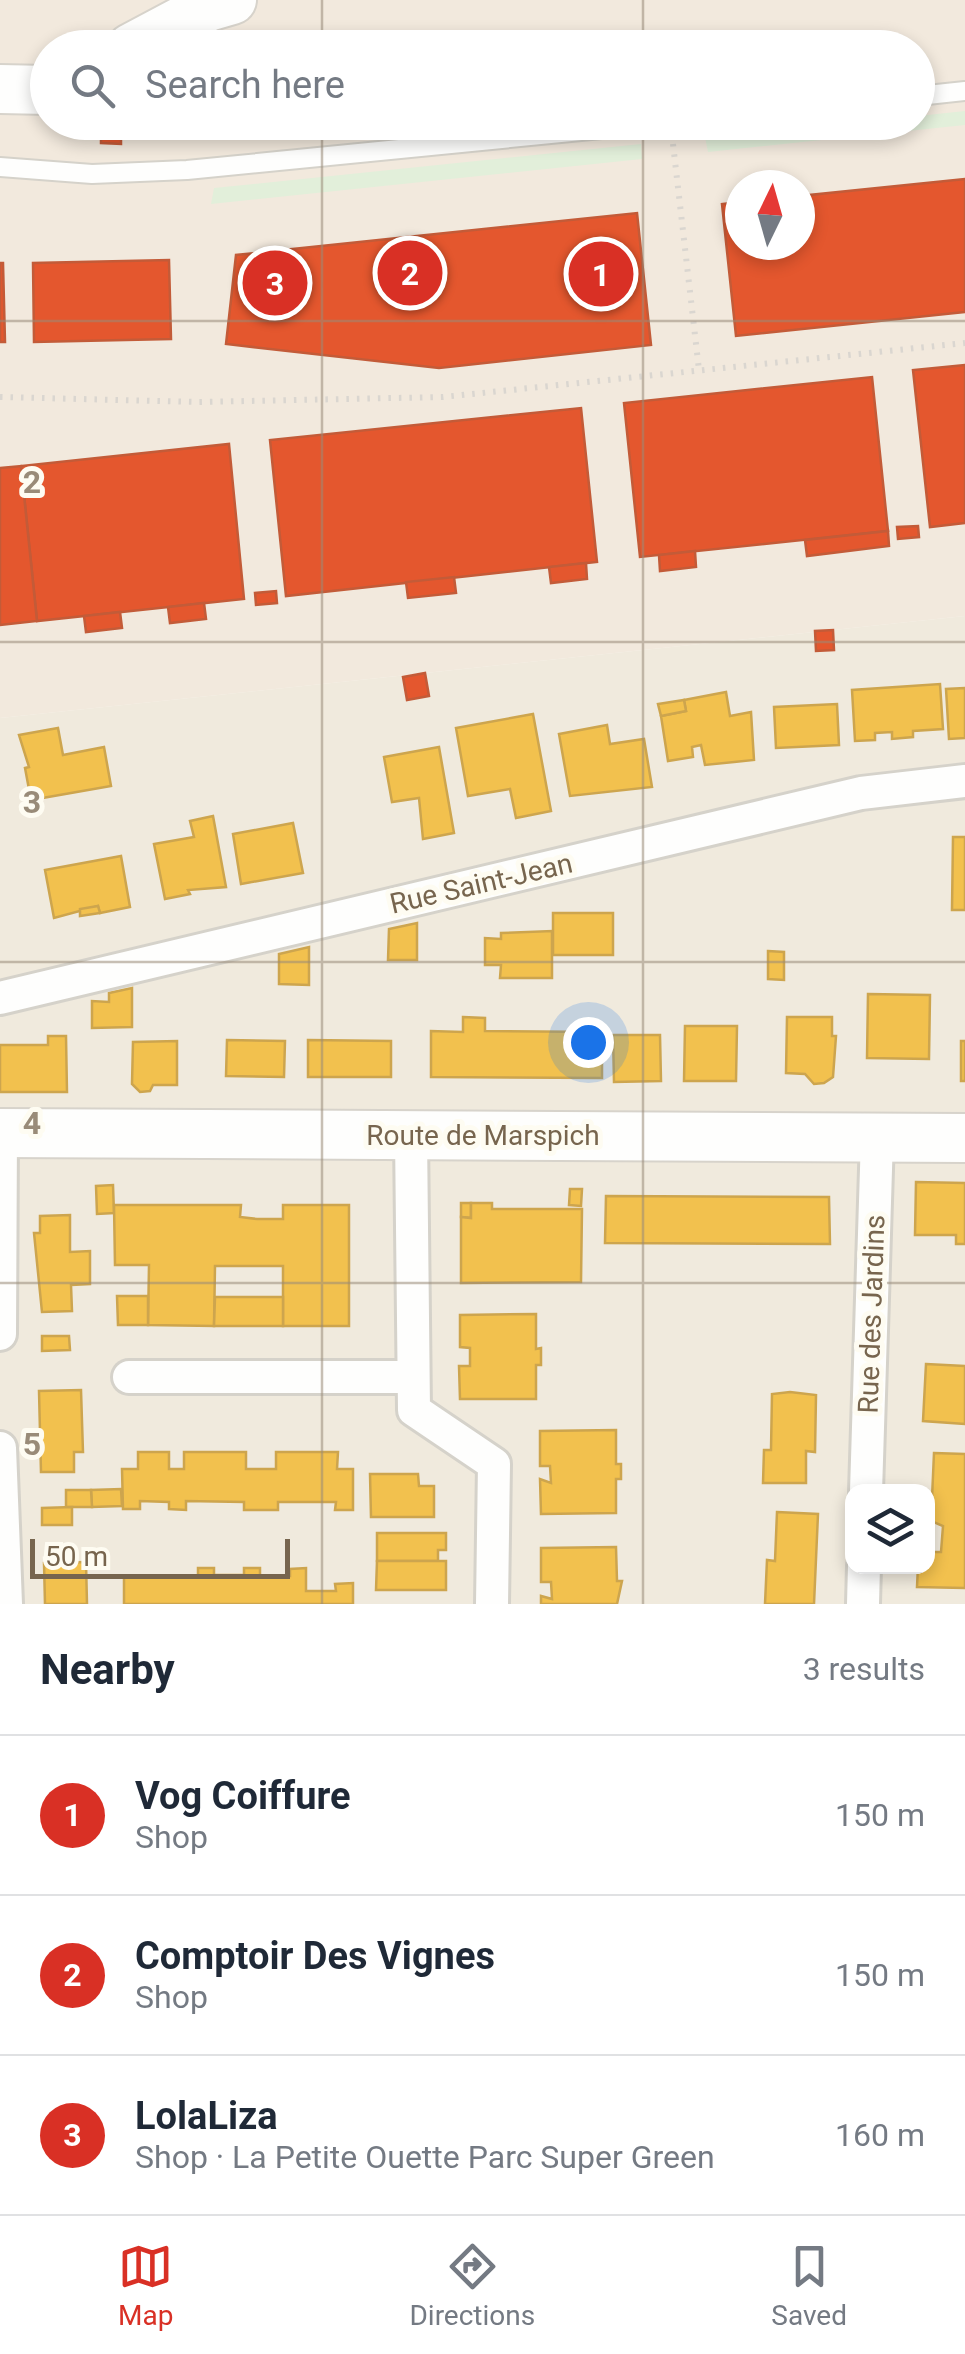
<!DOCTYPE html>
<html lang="en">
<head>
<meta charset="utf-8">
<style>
  body { margin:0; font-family:Roboto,sans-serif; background:#f2f2f3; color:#1f2937 }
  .controls { position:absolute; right:30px; bottom:30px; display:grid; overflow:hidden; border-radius:20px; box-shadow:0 5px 15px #0003 }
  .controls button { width:90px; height:90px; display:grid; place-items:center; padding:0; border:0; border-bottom:2px solid #e0e1e3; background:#fff; color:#1f2937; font:50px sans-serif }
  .compass { position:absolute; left:725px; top:170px; width:90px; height:90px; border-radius:50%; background:#fff; box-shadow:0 5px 15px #0003; rotate:5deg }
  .scale { position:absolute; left:30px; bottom:25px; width:260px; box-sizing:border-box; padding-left:10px; border:5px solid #77654e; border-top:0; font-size:28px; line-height:35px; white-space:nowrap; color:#77654e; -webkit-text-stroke:8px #fefcf2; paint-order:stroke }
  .you { position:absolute; left:588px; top:1042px; width:35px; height:35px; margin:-25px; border:8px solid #fff; border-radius:50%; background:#1a73e8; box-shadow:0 0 0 15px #1a73e833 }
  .badge { display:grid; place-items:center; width:65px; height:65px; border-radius:50%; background:#d93025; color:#fff; font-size:32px; font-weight:700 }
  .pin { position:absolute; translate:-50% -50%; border:5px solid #fff; box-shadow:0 2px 10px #0006 }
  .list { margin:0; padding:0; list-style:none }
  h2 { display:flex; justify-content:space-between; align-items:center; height:130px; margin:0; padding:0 40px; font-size:42px }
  h2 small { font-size:32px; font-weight:400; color:#747a83 }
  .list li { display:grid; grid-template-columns:65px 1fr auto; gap:30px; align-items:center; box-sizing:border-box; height:160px; padding:0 40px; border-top:2px solid #e0e1e3 }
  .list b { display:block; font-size:38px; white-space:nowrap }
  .list p { margin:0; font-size:32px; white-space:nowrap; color:#747a83 }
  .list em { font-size:32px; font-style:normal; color:#747a83 }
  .icon { flex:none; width:55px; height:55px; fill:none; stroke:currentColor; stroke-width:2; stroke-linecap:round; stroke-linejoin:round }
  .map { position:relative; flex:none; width:965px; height:1604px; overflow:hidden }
  .search { position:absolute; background:#fff; box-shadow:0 5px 15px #0003; left:30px; right:30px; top:30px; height:110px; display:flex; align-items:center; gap:25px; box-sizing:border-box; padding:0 35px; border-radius:55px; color:#747a83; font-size:38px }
  .sheet { height:610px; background:#fff }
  nav { display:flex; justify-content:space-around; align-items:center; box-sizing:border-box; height:140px; border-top:2px solid #e0e1e3; background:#fff; font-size:28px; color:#747a83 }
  nav a { display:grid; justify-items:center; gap:5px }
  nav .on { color:#d93025 }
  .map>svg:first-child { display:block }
  .residential { fill:#f0eadd; fill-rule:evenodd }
  .commercial { fill:#f2e9dd; fill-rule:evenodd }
  .green { fill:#e2efda }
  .homes { fill:#f2c14e; stroke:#cda54e; stroke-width:2.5 }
  .shops { fill:#e4572e; stroke:#c35b38; stroke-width:2.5 }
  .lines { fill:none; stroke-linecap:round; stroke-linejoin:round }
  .lane-casing { stroke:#d5d2ca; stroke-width:22 }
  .street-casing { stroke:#d5d2ca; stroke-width:38 }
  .secondary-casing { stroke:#d7d3cb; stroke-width:52 }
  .path { stroke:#dad6d0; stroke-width:6; stroke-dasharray:2.5 8; stroke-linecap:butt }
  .lane { stroke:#fefefd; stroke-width:18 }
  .street { stroke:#fefefd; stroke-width:32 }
  .secondary { stroke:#fefefd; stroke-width:48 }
  .grid { fill:none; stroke:#998b78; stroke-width:2.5; stroke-opacity:0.55 }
  .labels { text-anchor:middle; stroke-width:10; stroke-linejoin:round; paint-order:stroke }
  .street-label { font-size:28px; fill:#77654e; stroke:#fefcf2 }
  .grid-label { font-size:32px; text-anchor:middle; font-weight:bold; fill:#998b78; stroke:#fefcf2; stroke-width:10; stroke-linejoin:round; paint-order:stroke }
</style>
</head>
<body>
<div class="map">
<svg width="965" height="1604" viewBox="0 0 965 1604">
  <rect width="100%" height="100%" fill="#f8f6ef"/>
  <path class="residential" d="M965 616V1604H0V718ZM852 1492H928V1566H852Z"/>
  <path class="commercial" d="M0 0H965V616L0 718ZM48 48H918V122H48ZM740 185H800V245H740Z"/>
  <g class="green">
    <polygon points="965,111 965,125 708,152 705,137 852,123 918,122 918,116"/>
    <polygon points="641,144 642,159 211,204 214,188"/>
  </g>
  <g class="homes">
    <polygon points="940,684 943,729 913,731 913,737 892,739 892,732 875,733 875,740 855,741 852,690"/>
    <polygon points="965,688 965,738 949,739 946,689"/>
    <polygon points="726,692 730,716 751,712 754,760 705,765 701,745 692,747 693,757 668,761 661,716 686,711 684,700"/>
    <polygon points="684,700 686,711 661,716 658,704"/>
    <polygon points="837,704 839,745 776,748 774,707"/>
    <polygon points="533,714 551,811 516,818 510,789 468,796 456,728"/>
    <polygon points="607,725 610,744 644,739 652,787 570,796 559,734"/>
    <polygon points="58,728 63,755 104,747 111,786 31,800 25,768 29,767 19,735"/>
    <polygon points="439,747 454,833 423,839 419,798 392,802 384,757"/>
    <polygon points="213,816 226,887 188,890 190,894 165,899 154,844 194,837 190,821"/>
    <polygon points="293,823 303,873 241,884 233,834"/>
    <polygon points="953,837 965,837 965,910 952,910"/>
    <polygon points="121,856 130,907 100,913 98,906 54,918 45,870"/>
    <polygon points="98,906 100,913 80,916 80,909"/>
    <rect x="553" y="913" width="60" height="42"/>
    <polygon points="417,923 417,960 388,960 389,929"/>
    <polygon points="552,931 552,978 500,978 501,965 485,965 485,938 501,939 501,933"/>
    <polygon points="309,947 309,985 279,984 279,954"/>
    <polygon points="768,951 784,952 784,980 768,979"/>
    <polygon points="132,988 132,1027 92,1028 92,1001 109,1002 109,993"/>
    <polygon points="868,994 930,995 929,1059 867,1058"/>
    <polygon points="463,1017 485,1018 485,1031 602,1032 602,1078 431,1077 431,1031 463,1032"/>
    <polygon points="787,1017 832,1017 832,1036 836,1036 833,1077 824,1083 814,1084 805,1074 786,1073"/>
    <polygon points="685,1026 737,1026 736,1081 684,1081"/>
    <polygon points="613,1035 660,1035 661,1081 614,1082"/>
    <polygon points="48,1036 66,1036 67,1092 0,1092 0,1045 48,1045"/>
    <polygon points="227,1040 285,1041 284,1077 226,1076"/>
    <polygon points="308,1040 391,1041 391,1077 308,1077"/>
    <polygon points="177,1041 177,1085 153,1085 150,1091 140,1092 132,1084 133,1042"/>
    <rect x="961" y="1041" width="4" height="40"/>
    <polygon points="916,1182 965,1183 965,1244 956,1244 956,1235 915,1235"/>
    <polygon points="113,1185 114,1213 97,1214 96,1186"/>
    <polygon points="570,1189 582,1189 581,1206 569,1205"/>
    <polygon points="606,1196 829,1197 830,1244 605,1243"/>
    <polygon points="461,1203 471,1203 471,1218 461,1217"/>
    <polygon points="471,1203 492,1203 492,1209 582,1209 581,1282 461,1283 461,1217 471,1218"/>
    <polygon points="114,1205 241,1205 240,1217 257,1219 283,1219 283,1205 349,1205 349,1326 283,1326 283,1266 215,1266 214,1326 148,1325 149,1265 115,1265"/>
    <polygon points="70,1215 70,1252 90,1251 90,1284 71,1285 72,1311 42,1312 34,1233 40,1233 40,1216"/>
    <polygon points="117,1296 148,1296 148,1325 118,1325"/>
    <polygon points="215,1297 283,1297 283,1326 214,1326"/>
    <polygon points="536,1314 536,1349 541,1348 541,1365 536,1365 536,1399 460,1399 459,1366 470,1366 470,1348 460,1347 460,1315"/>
    <polygon points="42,1336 69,1336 70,1350 42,1351"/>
    <polygon points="926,1364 965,1366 965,1424 923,1421"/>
    <polygon points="81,1390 83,1452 74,1452 74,1472 41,1472 39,1391"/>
    <polygon points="790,1392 816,1395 815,1452 806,1451 806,1483 763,1483 764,1450 771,1450 772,1394"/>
    <polygon points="616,1430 616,1464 621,1464 621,1479 616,1479 616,1513 541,1514 540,1479 551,1483 550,1466 540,1466 540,1431"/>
    <polygon points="138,1452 169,1452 169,1469 184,1469 184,1452 246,1452 246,1469 276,1469 276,1452 338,1452 337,1469 353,1469 353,1510 335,1510 336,1502 278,1502 278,1510 244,1510 244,1502 186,1501 186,1510 169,1509 169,1502 140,1501 140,1509 123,1509 122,1469 138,1469"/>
    <polygon points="934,1453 965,1454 965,1588 917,1587 918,1566 928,1566 928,1552 941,1552 943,1526 931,1521"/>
    <polygon points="370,1474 418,1474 419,1486 434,1486 434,1517 371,1517"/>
    <polygon points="121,1489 122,1506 92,1507 91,1490"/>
    <polygon points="66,1490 91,1490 92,1507 66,1507"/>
    <polygon points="72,1507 72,1525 42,1525 42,1508"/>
    <polygon points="777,1512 818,1514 814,1604 765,1604 767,1560 775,1561"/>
    <polygon points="377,1533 446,1533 446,1550 438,1550 438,1561 377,1561"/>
    <polygon points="616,1547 617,1581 622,1581 617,1604 541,1604 541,1596 552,1599 551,1582 541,1582 541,1548"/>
    <polygon points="377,1561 446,1561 446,1590 376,1590"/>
    <polygon points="86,1562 87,1604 45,1604 44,1563"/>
    <polygon points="198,1568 214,1568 214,1575 244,1575 244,1568 260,1568 260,1575 290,1576 290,1569 306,1568 306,1591 336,1591 335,1584 353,1583 353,1604 124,1604 124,1577 198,1575"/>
  </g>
  <g class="shops">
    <polygon points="101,132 121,132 121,144 101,143"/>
    <polygon points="965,179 965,312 736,336 722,204 740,202 740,245 800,245 800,196"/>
    <polygon points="637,213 651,345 439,368 226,344 236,255"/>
    <polygon points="169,260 171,339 34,342 33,263"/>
    <polygon points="0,263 3,263 5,342 0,342"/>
    <polygon points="965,365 965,523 930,527 913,370"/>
    <polygon points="872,377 888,531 640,557 624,403"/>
    <polygon points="581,408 597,562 286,596 270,440"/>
    <polygon points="229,444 244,599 37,621 21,466"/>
    <polygon points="21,466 37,621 0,625 0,468"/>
    <polygon points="918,526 919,537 898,539 897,527"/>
    <polygon points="888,531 889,546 807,556 805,540"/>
    <polygon points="695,551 696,567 660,571 659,555"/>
    <polygon points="586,563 587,579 551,583 549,567"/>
    <polygon points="454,577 456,593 408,598 406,582"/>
    <polygon points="276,591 277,603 256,605 255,593"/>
    <polygon points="204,603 206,619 170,623 168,607"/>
    <polygon points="120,612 122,628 86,632 84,616"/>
    <polygon points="833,630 834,650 816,651 815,631"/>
    <polygon points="425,673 429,696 407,700 403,677"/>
  </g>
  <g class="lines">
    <defs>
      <g id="lane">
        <polyline points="918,96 965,91"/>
        <polyline points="0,167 92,174 187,170 673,122"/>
      </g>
      <g id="street">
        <polyline points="0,998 861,793 965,781"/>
        <polyline points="411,1135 414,1410 494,1464 492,1604"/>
        <polyline points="0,1334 1,1133"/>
        <polyline points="129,1377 413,1377"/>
        <polyline points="0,1448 6,1604"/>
        <polyline points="866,1492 877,1137"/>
        <polyline points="863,1604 864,1566"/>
      </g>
      <g id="secondary">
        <polyline points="131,48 208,7 232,0"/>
        <polyline points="0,89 48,90"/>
        <polyline points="0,1133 965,1138"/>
      </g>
    </defs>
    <use href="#lane" class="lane-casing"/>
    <use href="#street" class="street-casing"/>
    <use href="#secondary" class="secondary-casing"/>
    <g class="path">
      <polyline points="673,144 699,370"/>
      <polyline points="0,397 199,402 443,397 965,343"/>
    </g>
    <use href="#lane" class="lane"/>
    <use href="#street" class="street"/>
    <use href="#secondary" class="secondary"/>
  </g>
  <path class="grid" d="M322 0V48M643 0V48M322 122V1604M643 122V1604M0 321H965M0 642H965M0 962H965M0 1283H965"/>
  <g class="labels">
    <g class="street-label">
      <text transform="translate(481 883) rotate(-13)" y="10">Rue Saint-Jean</text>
      <text x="483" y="1145">Route de Marspich</text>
      <text transform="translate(871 1314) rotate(-88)" y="10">Rue des Jardins</text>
    </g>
  </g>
  <g class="grid-label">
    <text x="32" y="493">2</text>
    <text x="32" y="813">3</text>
    <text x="32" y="1134">4</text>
    <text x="32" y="1455">5</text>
  </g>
</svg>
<div class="controls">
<button><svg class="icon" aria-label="layers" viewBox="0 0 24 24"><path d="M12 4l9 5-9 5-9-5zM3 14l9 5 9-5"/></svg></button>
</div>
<svg class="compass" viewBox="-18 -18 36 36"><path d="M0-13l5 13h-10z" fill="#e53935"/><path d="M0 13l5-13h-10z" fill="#747a83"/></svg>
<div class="scale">50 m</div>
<div class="you"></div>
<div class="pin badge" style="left:601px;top:274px">1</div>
<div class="pin badge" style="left:410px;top:273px">2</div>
<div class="pin badge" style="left:275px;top:283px">3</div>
<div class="search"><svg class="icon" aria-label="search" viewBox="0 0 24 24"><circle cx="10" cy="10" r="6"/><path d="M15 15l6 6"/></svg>Search here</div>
</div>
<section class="sheet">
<h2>Nearby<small>3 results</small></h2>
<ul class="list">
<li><span class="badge">1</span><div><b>Vog Coiffure</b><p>Shop</p></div><em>150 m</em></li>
<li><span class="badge">2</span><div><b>Comptoir Des Vignes</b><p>Shop</p></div><em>150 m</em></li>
<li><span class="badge">3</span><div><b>LolaLiza</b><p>Shop · La Petite Ouette Parc Super Green</p></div><em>160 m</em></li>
</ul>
</section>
<nav>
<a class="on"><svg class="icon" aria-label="map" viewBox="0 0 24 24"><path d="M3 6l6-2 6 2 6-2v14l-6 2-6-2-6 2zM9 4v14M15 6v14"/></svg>Map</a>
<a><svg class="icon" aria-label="directions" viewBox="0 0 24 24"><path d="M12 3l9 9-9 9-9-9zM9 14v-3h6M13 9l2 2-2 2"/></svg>Directions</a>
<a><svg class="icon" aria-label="saved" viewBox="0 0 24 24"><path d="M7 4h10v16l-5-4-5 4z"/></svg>Saved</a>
</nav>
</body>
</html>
